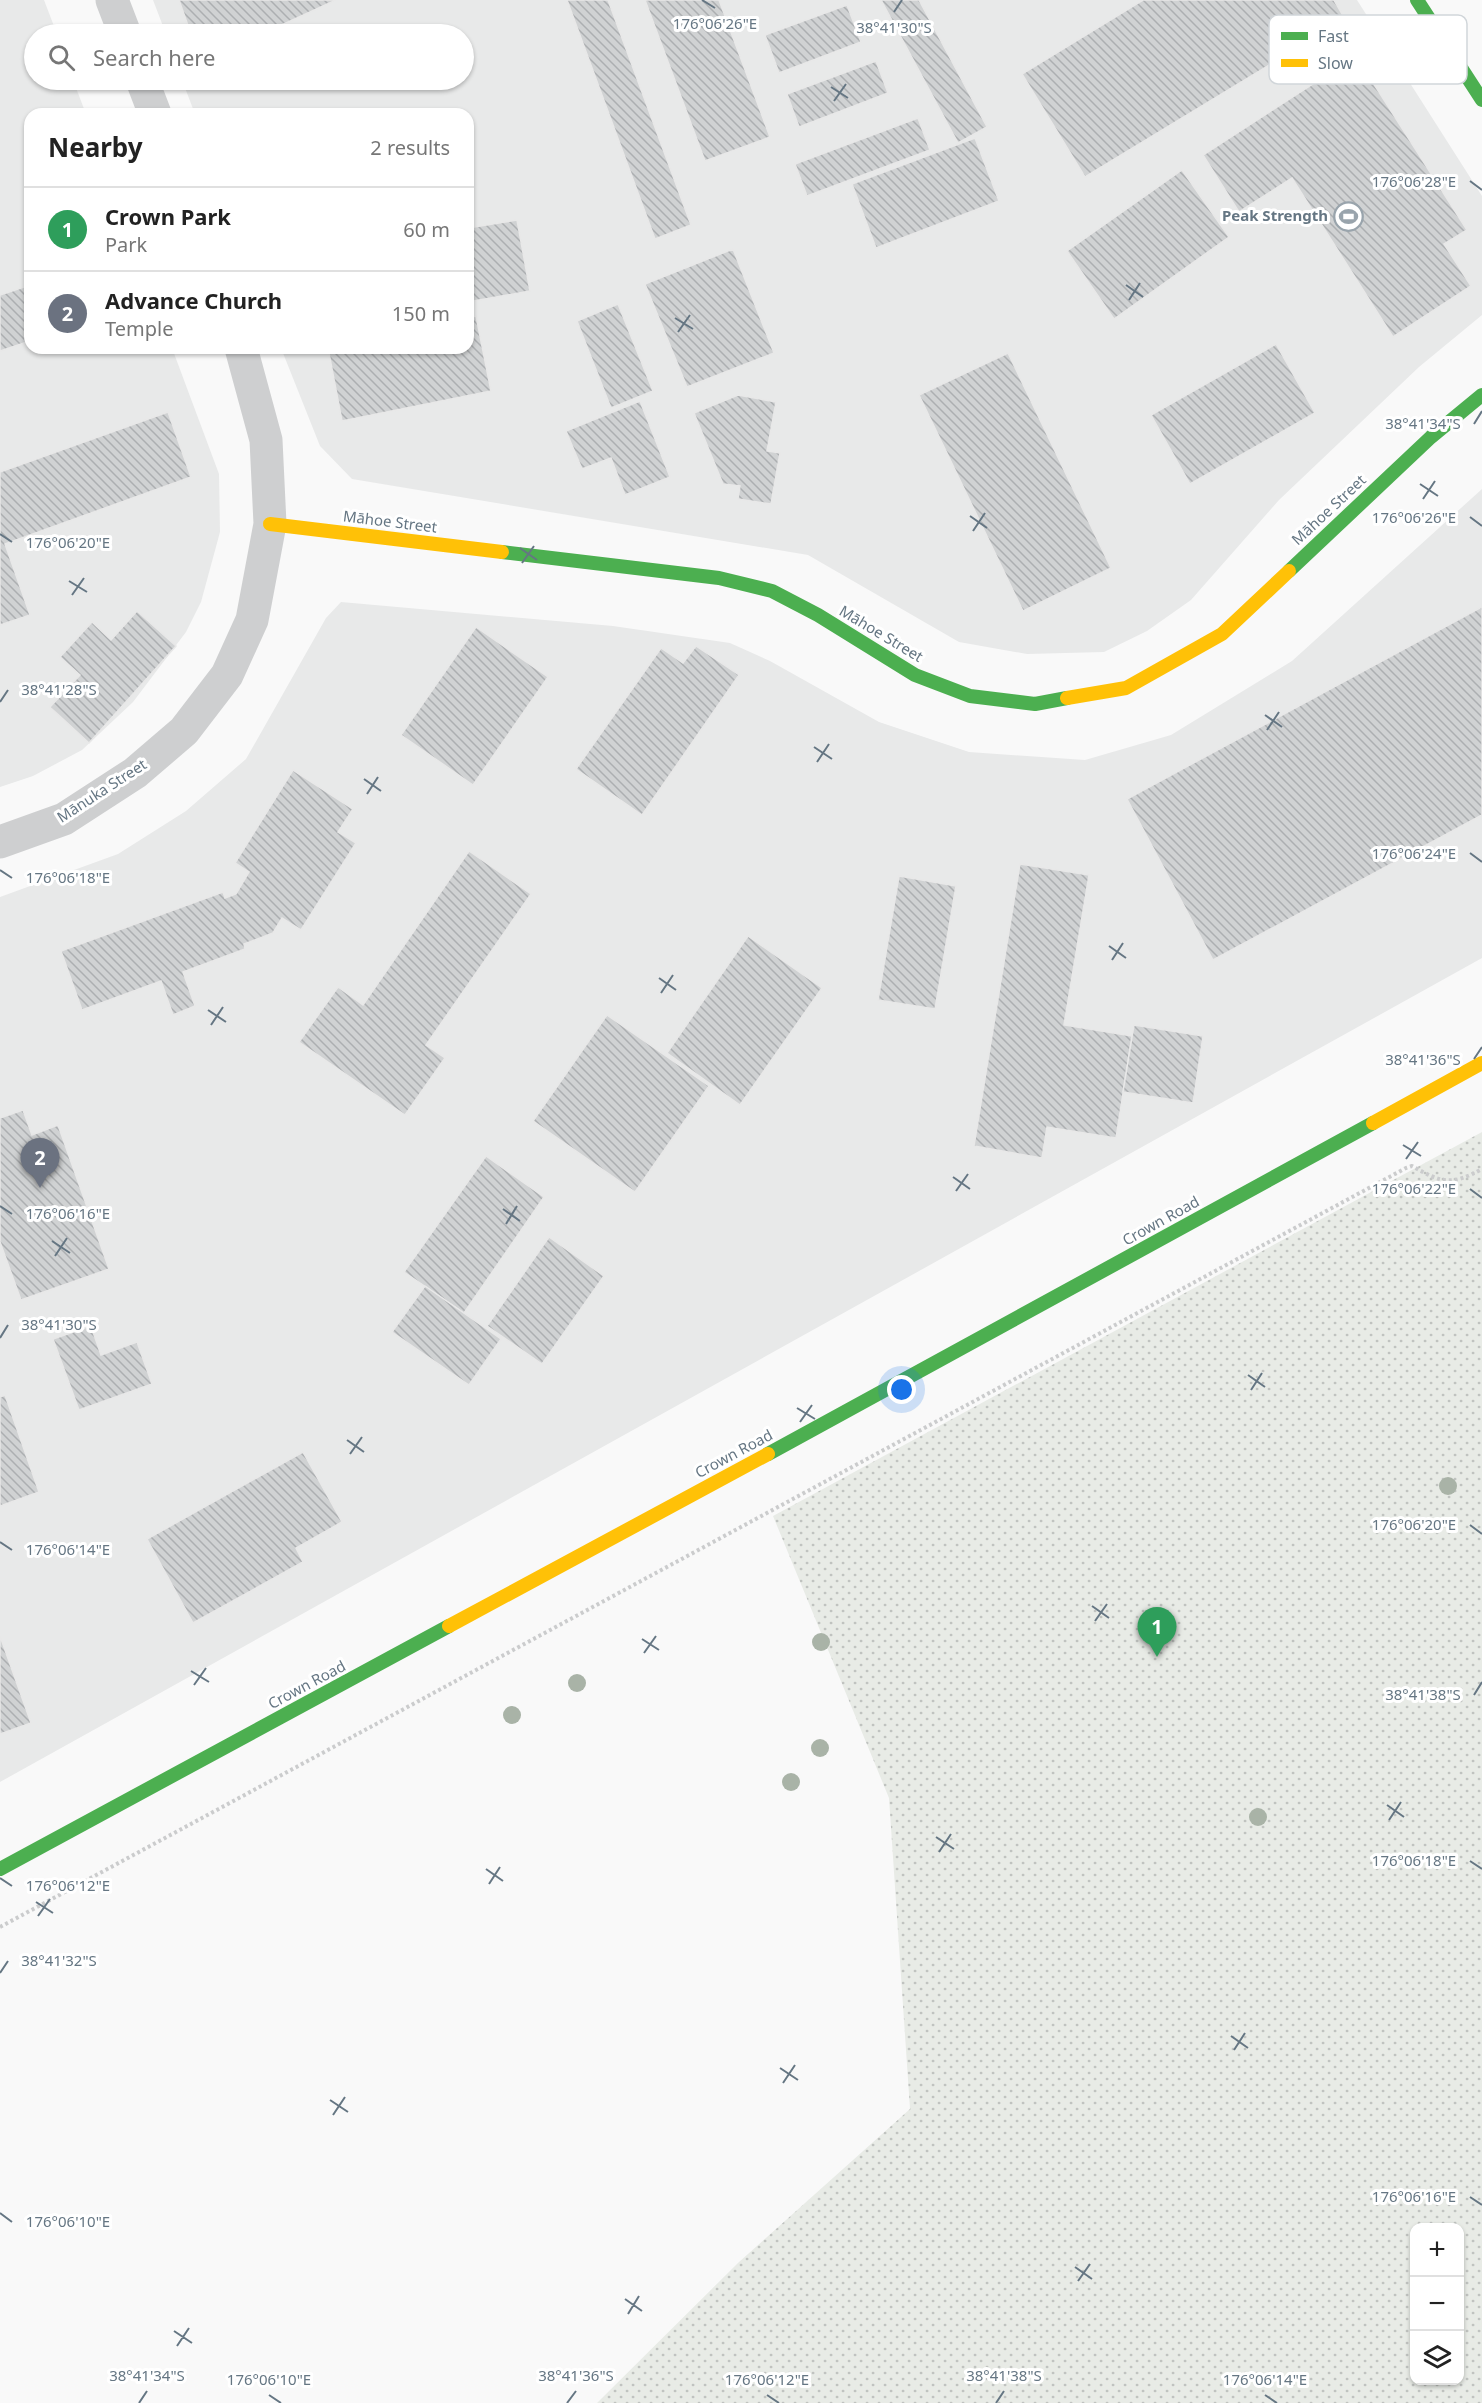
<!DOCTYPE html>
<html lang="en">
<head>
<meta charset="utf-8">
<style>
  body { margin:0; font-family:"Noto Sans",sans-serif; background:#f2f2f2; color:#222 }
  .controls { position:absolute; right:18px; bottom:18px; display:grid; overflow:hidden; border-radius:12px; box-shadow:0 2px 4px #0004 }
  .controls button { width:54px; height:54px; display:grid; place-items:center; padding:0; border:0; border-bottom:2px solid #e0e0e0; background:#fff; color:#222; font:30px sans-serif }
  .you { position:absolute; left:902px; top:1390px; width:21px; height:21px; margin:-15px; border:4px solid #fff; border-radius:50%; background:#1a73e8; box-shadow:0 0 0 9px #1a73e833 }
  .badge { display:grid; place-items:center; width:39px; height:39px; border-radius:50%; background:#1a73e8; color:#fff; font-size:20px; font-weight:700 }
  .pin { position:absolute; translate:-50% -50px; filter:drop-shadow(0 2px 3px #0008) }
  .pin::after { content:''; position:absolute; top:32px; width:21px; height:18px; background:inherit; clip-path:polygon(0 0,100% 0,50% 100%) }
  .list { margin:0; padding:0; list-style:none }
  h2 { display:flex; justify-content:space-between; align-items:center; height:78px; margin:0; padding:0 24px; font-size:26px }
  h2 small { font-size:20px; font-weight:400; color:#767676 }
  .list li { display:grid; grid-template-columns:39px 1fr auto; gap:18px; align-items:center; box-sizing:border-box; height:84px; padding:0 24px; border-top:2px solid #e0e0e0 }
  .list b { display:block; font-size:22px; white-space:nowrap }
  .list p { margin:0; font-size:20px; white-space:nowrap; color:#767676 }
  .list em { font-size:20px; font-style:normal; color:#767676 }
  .icon { flex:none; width:33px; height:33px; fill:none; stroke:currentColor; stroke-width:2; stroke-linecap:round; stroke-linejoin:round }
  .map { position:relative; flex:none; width:1482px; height:2403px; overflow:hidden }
  .search { position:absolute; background:#fff; box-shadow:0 2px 4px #0004; left:24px; top:24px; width:450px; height:66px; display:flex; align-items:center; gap:15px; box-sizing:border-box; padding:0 21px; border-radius:33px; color:#767676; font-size:22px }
  .panel { position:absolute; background:#fff; box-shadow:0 2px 4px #0004; left:24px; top:108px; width:450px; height:246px; border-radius:18px }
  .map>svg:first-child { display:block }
  .built { fill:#e8e9e9 }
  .park { fill:url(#park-dots); fill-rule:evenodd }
  .building { fill:url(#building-back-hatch); stroke:#e8e8e8; stroke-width:1.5 }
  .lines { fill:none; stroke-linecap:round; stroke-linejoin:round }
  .path { stroke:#cbcccd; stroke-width:4; stroke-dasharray:3 3; stroke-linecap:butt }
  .street { stroke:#cecfd0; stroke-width:33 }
  .fast { stroke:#4caf50; stroke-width:14 }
  .slow { stroke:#ffc107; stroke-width:14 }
  .tree { fill:#a9b3a7 }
  .ticks { fill:none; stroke:#657683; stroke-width:2 }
  .labels { text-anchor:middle; stroke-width:6; stroke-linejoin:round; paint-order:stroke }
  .poi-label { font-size:15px; font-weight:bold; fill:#657683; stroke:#fff; text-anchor:end }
  .street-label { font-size:15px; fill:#657683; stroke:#fff }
  .key { fill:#fff; stroke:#d1d6da; stroke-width:1.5 }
  .key-label { font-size:16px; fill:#657683 }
  .ticks-label { font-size:15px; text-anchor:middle; fill:#657683; stroke:#fff; stroke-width:6; stroke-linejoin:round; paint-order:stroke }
</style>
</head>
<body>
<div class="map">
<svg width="1482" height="2403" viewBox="0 0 1482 2403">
  <defs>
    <pattern id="park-dots" width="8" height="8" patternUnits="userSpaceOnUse" patternTransform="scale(1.5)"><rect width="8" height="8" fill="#e8ebe6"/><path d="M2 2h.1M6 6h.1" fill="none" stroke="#c0c3c0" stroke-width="1.8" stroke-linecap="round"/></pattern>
    <pattern id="building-back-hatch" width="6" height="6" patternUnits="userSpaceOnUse" patternTransform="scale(1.5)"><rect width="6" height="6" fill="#d0d2d3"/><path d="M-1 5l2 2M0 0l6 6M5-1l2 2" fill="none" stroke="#acafb1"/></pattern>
  </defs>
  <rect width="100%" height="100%" fill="#f9f9f9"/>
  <g class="built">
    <polygon points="0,0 44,0 57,34 34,34 34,80 73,80 86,114 30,114 30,348 172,348 219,474 220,532 201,602 186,632 133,702 82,750 33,776 0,787"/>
    <polygon points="153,0 1357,0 1482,196 1482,315 1419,367 1279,500 1191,600 1147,631 1104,652 1027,654 959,642 808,555 352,479 320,446 281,348 468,348 468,114 195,114 182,80 464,80 464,34 166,34"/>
    <polygon points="1482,489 1482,958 0,1782 0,897 118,854 186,811 246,759 326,618 341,602 613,626 730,643 770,661 879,722 969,752 1085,760 1171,735 1292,661"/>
  </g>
  <path class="park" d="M1482 1132V2403H597L739 2262 910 2109 889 1798 773 1516ZM1414 2228H1460V2380H1414Z"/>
  <g class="building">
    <polygon points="179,0 336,0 262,34 191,34"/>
    <polygon points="567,0 608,0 691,225 655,239"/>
    <polygon points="645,0 719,0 770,137 705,161"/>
    <polygon points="881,0 919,0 987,127 958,143"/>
    <polygon points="1143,0 1334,0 1345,19 1085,177 1022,74"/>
    <polygon points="847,5 861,42 779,73 765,35"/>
    <polygon points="1356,56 1467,230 1444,244 1471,286 1393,337 1292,178 1239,212 1203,155"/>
    <polygon points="876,61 888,93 799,127 787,94"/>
    <polygon points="918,118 930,150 807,196 795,164"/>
    <polygon points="975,138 999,201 876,248 852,184"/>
    <polygon points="1182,170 1229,237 1114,319 1067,251"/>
    <polygon points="517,220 530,291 468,302 468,228"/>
    <polygon points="733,249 774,353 687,387 645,284"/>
    <polygon points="30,285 30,341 0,351 0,295"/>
    <polygon points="618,304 653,391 611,408 577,321"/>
    <polygon points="476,316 491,391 342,421 328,348 468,348 468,318"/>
    <polygon points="1276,344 1315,413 1190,484 1151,415"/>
    <polygon points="1008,353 1111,568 1023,611 919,395"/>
    <polygon points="738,395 776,402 767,451 780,453 771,504 738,499 740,486 723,484 694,413"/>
    <polygon points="640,401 670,477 625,495 611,458 582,469 566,431"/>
    <polygon points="168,412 191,477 5,544 30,615 0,625 0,472"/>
    <polygon points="1482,607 1482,815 1213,960 1127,799"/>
    <polygon points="137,611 176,646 89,743 50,707 80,675 60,657 92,622 111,640"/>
    <polygon points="476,627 548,677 473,785 401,735"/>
    <polygon points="696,646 739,675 642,815 576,769 661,648 683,663"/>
    <polygon points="293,770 353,809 338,832 356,843 301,930 282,918 273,933 244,944 245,949 183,972 195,1006 173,1015 161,981 82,1010 61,951 223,892 225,898 236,894 249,872 235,863"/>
    <polygon points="469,851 531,894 426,1045 445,1058 405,1115 299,1042 338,987 363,1005"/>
    <polygon points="1020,864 1089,875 1064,1025 1132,1036 1116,1138 1047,1127 1042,1158 974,1146"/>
    <polygon points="899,876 956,886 935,1009 878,1000"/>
    <polygon points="748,936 822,988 740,1105 667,1053"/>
    <polygon points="607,1015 709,1086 635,1192 533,1121"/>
    <polygon points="1134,1025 1203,1036 1193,1103 1123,1092"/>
    <polygon points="23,1110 32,1135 58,1125 109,1269 21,1300 0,1242 0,1118"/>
    <polygon points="486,1156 544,1197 464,1313 404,1272"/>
    <polygon points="549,1237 604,1276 542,1364 487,1326"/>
    <polygon points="425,1286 501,1339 469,1385 392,1332"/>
    <polygon points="91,1326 101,1355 137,1342 152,1384 79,1410 53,1339"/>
    <polygon points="5,1395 39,1492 0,1506 0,1397"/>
    <polygon points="303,1452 342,1522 296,1548 303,1562 193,1623 147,1539"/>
    <polygon points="0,1636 31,1723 0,1734"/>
  </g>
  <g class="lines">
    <path class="path" d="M0 1927 1406 1168 1412 1166C1442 1183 1451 1186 1482 1169"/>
    <g class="street">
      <polyline points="112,0 125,34"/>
      <polyline points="142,80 155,114"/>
      <polyline points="0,842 64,819 135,773 184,731 227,675 252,620 270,524 266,440 241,348"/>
    </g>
    <g class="fast">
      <polyline points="1417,0 1482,100"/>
      <polyline points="502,552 719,578 772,591 818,615 915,675 970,696 1035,704 1067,698"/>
      <polyline points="1289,571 1431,437 1482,395"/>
      <polyline points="768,1454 1373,1123"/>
      <polyline points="0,1869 449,1626"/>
    </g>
    <g class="slow">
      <polyline points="270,524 502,552"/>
      <polyline points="1067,698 1126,688 1222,634 1289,571"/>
      <polyline points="1373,1123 1482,1063"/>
      <polyline points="449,1626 768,1454"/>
    </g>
  </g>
  <g class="tree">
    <circle cx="1448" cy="1486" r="9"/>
    <circle cx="821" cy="1642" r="9"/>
    <circle cx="577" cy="1683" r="9"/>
    <circle cx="512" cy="1715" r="9"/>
    <circle cx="820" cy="1748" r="9"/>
    <circle cx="791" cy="1782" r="9"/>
    <circle cx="1258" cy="1817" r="9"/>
  </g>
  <path class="ticks" d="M702 0 715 8M894 12 902 0M831 87 848 98M834 101 846 84M1470 181 1482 190M1126 285 1143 297M1129 300 1140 283M675 318 693 329M678 332 690 315M1474 424 1482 411M1420 484 1438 496M1423 499 1435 481M970 516 987 528M1470 517 1482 526M973 531 985 513M0 534 12 542M520 548 537 560M522 563 534 546M69 581 87 592M72 595 84 578M0 702 8 690M1265 715 1282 727M1267 730 1279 712M814 747 832 759M817 762 829 744M364 779 381 791M367 794 378 777M1470 853 1482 862M0 870 12 878M1109 946 1126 958M1112 960 1123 943M659 978 676 990M661 993 673 975M208 1010 226 1022M211 1025 223 1007M1474 1059 1482 1047M1403 1145 1421 1156M1406 1159 1418 1142M953 1177 970 1189M1470 1189 1482 1198M956 1191 968 1174M0 1206 12 1214M503 1209 520 1221M506 1224 517 1206M52 1241 70 1253M55 1256 67 1238M0 1338 8 1325M1248 1375 1265 1387M1251 1390 1262 1373M797 1408 815 1419M800 1422 812 1405M347 1440 364 1452M350 1454 362 1437M1470 1525 1482 1534M0 1542 12 1550M1092 1606 1109 1618M1095 1621 1107 1604M642 1639 659 1650M644 1653 656 1636M191 1671 209 1682M194 1685 206 1668M1474 1695 1482 1682M1387 1805 1404 1817M1389 1820 1401 1802M936 1837 954 1849M939 1852 951 1834M1470 1861 1482 1869M486 1869 503 1881M0 1878 12 1886M489 1884 500 1867M36 1902 53 1913M38 1916 50 1899M0 1973 8 1961M1231 2036 1248 2048M1234 2050 1245 2033M780 2068 798 2080M783 2083 795 2065M330 2100 348 2112M333 2115 345 2097M1470 2197 1482 2205M0 2213 12 2222M1075 2267 1092 2279M1078 2281 1090 2264M625 2299 642 2311M628 2314 639 2296M174 2331 192 2343M177 2346 189 2328M269 2395 281 2403M767 2395 779 2403M1265 2395 1277 2403M139 2403 147 2391M567 2403 576 2391M996 2403 1004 2391"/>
  <defs>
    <symbol id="stadium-ring" viewBox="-11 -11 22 22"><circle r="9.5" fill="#fff" stroke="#99a4ac" stroke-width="1.5"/><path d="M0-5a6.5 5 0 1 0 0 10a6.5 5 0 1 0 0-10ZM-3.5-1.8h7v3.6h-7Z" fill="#99a4ac"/></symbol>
  </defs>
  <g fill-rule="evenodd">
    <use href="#stadium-ring" x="1332" y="200" width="33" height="33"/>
  </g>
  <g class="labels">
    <g class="poi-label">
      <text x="1328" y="221">Peak Strength</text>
    </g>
    <g class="street-label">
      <text transform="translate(1329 510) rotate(-43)" y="5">Māhoe Street</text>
      <text transform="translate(390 522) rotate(7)" y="5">Māhoe Street</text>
      <text transform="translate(881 634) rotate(31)" y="5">Māhoe Street</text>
      <text transform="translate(102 791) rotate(-33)" y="5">Mānuka Street</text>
      <text transform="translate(1161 1221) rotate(-29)" y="5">Crown Road</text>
      <text transform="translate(734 1454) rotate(-28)" y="5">Crown Road</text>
      <text transform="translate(307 1685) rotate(-28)" y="5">Crown Road</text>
    </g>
  </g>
  <rect x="1269" y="15" width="198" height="69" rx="9" class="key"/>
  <rect x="1281" y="32" width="27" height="8" fill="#4caf50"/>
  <rect x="1281" y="59" width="27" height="8" fill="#ffc107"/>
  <g class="key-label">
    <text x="1318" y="42">Fast</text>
    <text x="1318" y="69">Slow</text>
  </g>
  <g class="ticks-label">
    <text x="715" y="29">176°06'26"E</text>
    <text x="894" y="33">38°41'30"S</text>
    <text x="1414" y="187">176°06'28"E</text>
    <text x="1423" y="429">38°41'34"S</text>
    <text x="1414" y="523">176°06'26"E</text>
    <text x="68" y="548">176°06'20"E</text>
    <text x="59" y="695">38°41'28"S</text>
    <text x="1414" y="859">176°06'24"E</text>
    <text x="68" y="883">176°06'18"E</text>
    <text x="1423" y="1065">38°41'36"S</text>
    <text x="1414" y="1194">176°06'22"E</text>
    <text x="68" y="1219">176°06'16"E</text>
    <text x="59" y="1330">38°41'30"S</text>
    <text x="1414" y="1530">176°06'20"E</text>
    <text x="68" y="1555">176°06'14"E</text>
    <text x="1423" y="1700">38°41'38"S</text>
    <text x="1414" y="1866">176°06'18"E</text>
    <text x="68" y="1891">176°06'12"E</text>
    <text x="59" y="1966">38°41'32"S</text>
    <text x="1414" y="2202">176°06'16"E</text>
    <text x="68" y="2227">176°06'10"E</text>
    <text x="147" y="2381">38°41'34"S</text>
    <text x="576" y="2381">38°41'36"S</text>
    <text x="1004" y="2381">38°41'38"S</text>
    <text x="269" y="2385">176°06'10"E</text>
    <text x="767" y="2385">176°06'12"E</text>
    <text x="1265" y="2385">176°06'14"E</text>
  </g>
</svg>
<div class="controls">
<button>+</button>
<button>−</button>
<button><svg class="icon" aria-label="layers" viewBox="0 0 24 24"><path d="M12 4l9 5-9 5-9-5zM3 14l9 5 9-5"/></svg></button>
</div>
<div class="you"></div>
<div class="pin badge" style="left:1157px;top:1657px;background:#2e9e5b">1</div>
<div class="pin badge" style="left:40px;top:1188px;background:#6b7280">2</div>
<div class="search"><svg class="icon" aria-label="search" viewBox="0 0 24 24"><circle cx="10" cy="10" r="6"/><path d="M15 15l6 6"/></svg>Search here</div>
<section class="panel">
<h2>Nearby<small>2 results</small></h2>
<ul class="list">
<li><span class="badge" style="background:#2e9e5b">1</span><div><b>Crown Park</b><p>Park</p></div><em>60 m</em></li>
<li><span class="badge" style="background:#6b7280">2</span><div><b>Advance Church</b><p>Temple</p></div><em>150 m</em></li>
</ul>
</section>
</div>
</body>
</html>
